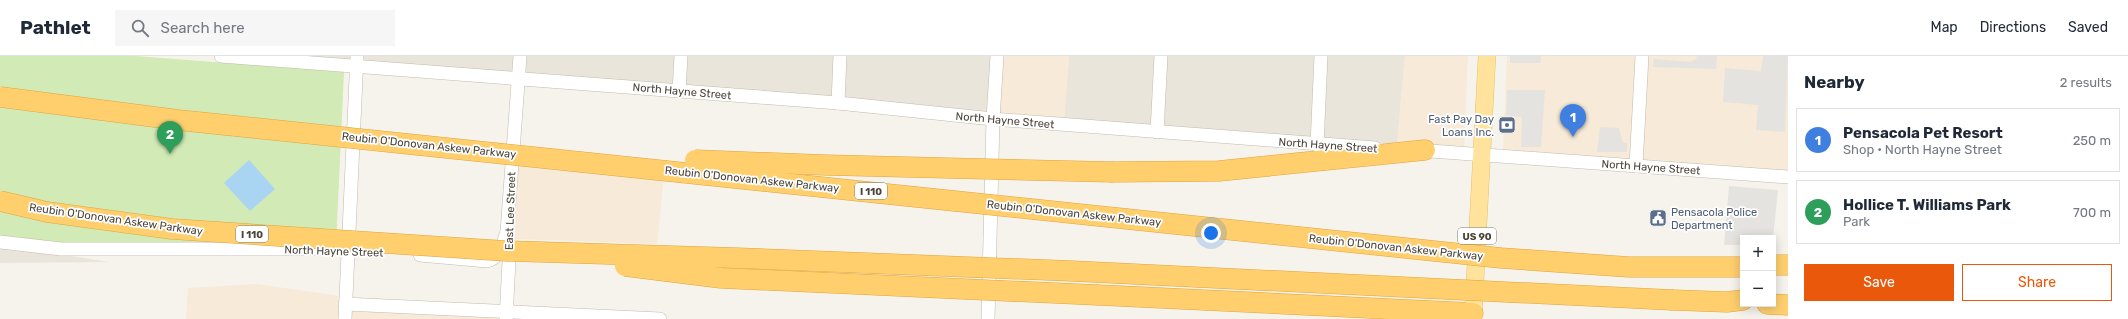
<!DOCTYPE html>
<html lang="en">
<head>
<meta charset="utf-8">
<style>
  body { margin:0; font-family:Rubik,sans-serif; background:#f6f6f7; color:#1f2937 }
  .controls { position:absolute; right:12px; bottom:12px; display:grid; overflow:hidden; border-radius:0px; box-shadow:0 2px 10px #0003 }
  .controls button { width:36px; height:36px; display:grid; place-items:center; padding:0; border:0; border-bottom:1px solid #e0e1e3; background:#fff; color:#1f2937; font:20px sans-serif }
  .you { position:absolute; left:1211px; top:177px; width:14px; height:14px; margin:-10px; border:3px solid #fff; border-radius:50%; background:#1a73e8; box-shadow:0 0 0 6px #1a73e833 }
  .badge { display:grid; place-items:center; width:26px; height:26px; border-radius:50%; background:#ea580c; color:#fff; font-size:13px; font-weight:700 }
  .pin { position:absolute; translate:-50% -33px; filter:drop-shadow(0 1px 2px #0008) }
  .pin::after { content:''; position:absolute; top:21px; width:14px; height:12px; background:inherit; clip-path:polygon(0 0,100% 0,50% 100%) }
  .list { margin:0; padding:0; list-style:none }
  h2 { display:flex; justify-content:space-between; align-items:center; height:52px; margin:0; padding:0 16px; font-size:17px }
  h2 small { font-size:13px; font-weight:400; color:#747a83 }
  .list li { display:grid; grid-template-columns:26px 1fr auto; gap:12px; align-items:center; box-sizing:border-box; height:64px; margin:0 8px 8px; padding:0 8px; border:1px solid #e0e1e3; border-radius:0px }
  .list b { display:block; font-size:15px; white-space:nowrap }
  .list p { margin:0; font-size:13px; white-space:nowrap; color:#747a83 }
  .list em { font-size:13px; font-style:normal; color:#747a83 }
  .actions { display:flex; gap:8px; padding:12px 16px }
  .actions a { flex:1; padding:9px 0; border:1px solid #ea580c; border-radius:0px; text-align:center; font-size:14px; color:#ea580c }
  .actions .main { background:#ea580c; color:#fff }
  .icon { flex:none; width:22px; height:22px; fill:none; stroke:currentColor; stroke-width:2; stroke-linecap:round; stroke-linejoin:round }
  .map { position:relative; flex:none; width:1788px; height:263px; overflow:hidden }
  header { display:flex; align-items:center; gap:24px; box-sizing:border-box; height:56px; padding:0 20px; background:#fff; border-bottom:1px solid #e0e1e3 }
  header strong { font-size:19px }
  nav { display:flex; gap:22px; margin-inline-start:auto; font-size:14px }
  .search { width:280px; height:36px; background:#f6f6f7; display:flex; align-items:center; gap:10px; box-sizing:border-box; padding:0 14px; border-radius:0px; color:#747a83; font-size:15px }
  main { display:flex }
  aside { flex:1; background:#fff }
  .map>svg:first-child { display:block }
  .residential { fill:#eae5da }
  .commercial { fill:#f7ead8 }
  .green { fill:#d2eab5 }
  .parking { fill:#e5e3e0 }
  .water { fill:#a9d4f2 }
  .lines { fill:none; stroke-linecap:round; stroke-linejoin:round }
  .minor-casing { stroke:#c2bbae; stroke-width:14 }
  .major-casing { stroke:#e6c16a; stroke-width:18 }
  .highway-casing { stroke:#e0a43c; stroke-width:21 }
  .minor { stroke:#fff; stroke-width:13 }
  .major { stroke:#ffe39c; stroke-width:17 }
  .highway { stroke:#ffcf6e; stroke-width:20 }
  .highway-bridge-casing { stroke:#e0a43c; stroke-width:21; stroke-linecap:butt }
  .highway-bridge { stroke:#ffcf6e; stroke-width:20 }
  .labels { text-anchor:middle; stroke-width:3.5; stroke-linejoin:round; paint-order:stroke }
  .shield { fill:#fff; stroke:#817c74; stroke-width:1 }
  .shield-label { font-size:10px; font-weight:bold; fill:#4b4439 }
  .street-label { font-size:11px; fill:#4b4439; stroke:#fff }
  .service-label { font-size:11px; fill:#4e5e75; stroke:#fff; text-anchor:end }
</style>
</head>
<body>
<header>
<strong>Pathlet</strong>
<div class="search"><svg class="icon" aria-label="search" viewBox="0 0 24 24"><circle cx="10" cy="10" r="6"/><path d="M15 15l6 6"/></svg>Search here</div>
<nav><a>Map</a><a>Directions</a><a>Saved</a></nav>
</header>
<main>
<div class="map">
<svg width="1788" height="263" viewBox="0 0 1788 263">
  <rect width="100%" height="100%" fill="#f6f3ec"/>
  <g class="residential">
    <polygon points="287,0 352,0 352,5"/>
    <polygon points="363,0 514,0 513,16 363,6"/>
    <polygon points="525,0 675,0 673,29 525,17"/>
    <polygon points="687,0 835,0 833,42 685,30"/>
    <polygon points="846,0 991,0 988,58 844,43"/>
    <polygon points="1069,0 1155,0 1151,70 1064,64"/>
    <polygon points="1167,0 1315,0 1311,83 1163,71"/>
    <polygon points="1327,0 1405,0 1397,88 1323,84"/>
    <polygon points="0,191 53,197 109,206 0,207"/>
  </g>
  <g class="commercial">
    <polygon points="1003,0 1069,0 1064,64 999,58"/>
    <polygon points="1405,0 1468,0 1464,92 1397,88"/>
    <polygon points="1507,0 1636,0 1631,105 1503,95"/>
    <polygon points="1648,0 1788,0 1788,116 1643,105"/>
    <polygon points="518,105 664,119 657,188 514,183"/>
    <polygon points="257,228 340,240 339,263 186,263 188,232"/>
    <polygon points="351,253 500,260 500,263 350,263"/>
  </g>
  <polygon class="green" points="0,0 136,0 344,16 336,190 72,188 0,181"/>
  <g class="parking">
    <rect x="1510" y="0" width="31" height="7"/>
    <polygon points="1695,0 1717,0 1716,13 1653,11 1654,3 1690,6 1698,2"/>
    <polygon points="1763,0 1788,0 1785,76 1756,74 1758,49 1723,46 1725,12 1761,15"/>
    <polygon points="1507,34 1545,34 1541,91 1521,91 1522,61 1506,59"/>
    <polygon points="1600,71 1619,72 1623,87 1627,87 1627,96 1597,96"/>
    <polygon points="1729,130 1778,134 1773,182 1743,182 1743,189 1724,189"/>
  </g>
  <polygon class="water" points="249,104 275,133 250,155 224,127"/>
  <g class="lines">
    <defs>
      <g id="minor">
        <polyline points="221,0 838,47 993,63 1375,92"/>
        <polyline points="679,35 681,0"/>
        <polyline points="838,47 840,0"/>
        <polyline points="1157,76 1161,0"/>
        <polyline points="1317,89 1321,0"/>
        <polyline points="1417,94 1788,121"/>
        <polyline points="1636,110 1642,0"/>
        <polyline points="0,186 61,193 339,193"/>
        <path d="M420 199 487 205C500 202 503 187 507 176"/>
        <polyline points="345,248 660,263"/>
        <polyline points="345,263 357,0"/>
        <polyline points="506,263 509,205 507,176 520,0"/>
        <polyline points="988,263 993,63 997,0"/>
      </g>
      <polyline id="major" points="1473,263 1487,0"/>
      <g id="highway">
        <polyline points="1113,116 1219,115 1425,94"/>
        <polyline points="1773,209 1788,209"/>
        <polyline points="1098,239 1473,257"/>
        <polyline points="1673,244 1727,246 1743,244"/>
        <polyline points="1767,248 1788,249"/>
      </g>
    </defs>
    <use href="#minor" class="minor-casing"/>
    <use href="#major" class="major-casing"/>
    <use href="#highway" class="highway-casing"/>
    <use href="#minor" class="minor"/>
    <use href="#major" class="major"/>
    <use href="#highway" class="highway"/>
    <defs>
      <g id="highway-bridge">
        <polyline points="0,41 178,64 1501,202 1629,211 1743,211"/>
        <polyline points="695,104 825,109 1113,116"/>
        <polyline points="0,145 47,156 172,173 506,195 737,202 1072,215 1673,244"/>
        <polyline points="625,210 721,222 1098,239"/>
      </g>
    </defs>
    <use href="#highway-bridge" class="highway-bridge-casing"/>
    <use href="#highway-bridge" class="highway-bridge"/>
  </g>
  <defs>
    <symbol id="bank-square" viewBox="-11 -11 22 22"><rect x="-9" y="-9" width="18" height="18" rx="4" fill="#5c6f8a" stroke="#fff"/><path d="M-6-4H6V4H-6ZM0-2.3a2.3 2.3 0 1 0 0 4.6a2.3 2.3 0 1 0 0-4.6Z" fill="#fff"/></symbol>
    <symbol id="civic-square" viewBox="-11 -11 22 22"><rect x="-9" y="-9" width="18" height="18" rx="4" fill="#5c6f8a" stroke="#fff"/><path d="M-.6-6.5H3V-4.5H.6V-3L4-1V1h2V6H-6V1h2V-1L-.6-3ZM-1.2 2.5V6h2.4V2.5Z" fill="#fff"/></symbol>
  </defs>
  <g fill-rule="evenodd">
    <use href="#bank-square" x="1497" y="59" width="20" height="20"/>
    <use href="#civic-square" x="1648" y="152" width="20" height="20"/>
  </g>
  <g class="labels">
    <g class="shield">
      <rect x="855" y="127" width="32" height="16" rx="3"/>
      <rect x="236" y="170" width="32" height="16" rx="3"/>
      <rect x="1458" y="172" width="38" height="16" rx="3"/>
    </g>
    <g class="shield-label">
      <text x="871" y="139">I 110</text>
      <text x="252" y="182">I 110</text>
      <text x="1477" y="184">US 90</text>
    </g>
    <g class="street-label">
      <text transform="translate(682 35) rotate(5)" y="4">North Hayne Street</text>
      <text transform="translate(1005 64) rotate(5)" y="4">North Hayne Street</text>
      <text transform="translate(429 89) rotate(6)" y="4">Reubin O'Donovan Askew Parkway</text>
      <text transform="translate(1328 89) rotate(4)" y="4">North Hayne Street</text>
      <text transform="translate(1651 111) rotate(4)" y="4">North Hayne Street</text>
      <text transform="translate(752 123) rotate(6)" y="4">Reubin O'Donovan Askew Parkway</text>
      <text transform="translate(510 155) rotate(-88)" y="4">East Lee Street</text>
      <text transform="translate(1074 157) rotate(6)" y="4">Reubin O'Donovan Askew Parkway</text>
      <text transform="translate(116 163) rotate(8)" y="4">Reubin O'Donovan Askew Parkway</text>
      <text transform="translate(1396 191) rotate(6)" y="4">Reubin O'Donovan Askew Parkway</text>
      <text transform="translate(334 195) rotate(2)" y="4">North Hayne Street</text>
    </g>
    <g class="service-label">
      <text x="1494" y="67">Fast Pay Day<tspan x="1494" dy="13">Loans Inc.</tspan></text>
      <text x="1671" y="160" text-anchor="start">Pensacola Police<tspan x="1671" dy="13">Department</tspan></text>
    </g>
  </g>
</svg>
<div class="controls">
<button>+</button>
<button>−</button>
</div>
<div class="you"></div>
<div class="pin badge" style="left:1573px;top:81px;background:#3f7fe0">1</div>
<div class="pin badge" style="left:170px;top:98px;background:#2e9e5b">2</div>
</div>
<aside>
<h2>Nearby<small>2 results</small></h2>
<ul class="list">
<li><span class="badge" style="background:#3f7fe0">1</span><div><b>Pensacola Pet Resort</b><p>Shop · North Hayne Street</p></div><em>250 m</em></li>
<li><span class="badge" style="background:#2e9e5b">2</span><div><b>Hollice T. Williams Park</b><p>Park</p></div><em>700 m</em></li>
</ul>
<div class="actions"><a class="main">Save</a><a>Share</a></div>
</aside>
</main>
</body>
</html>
